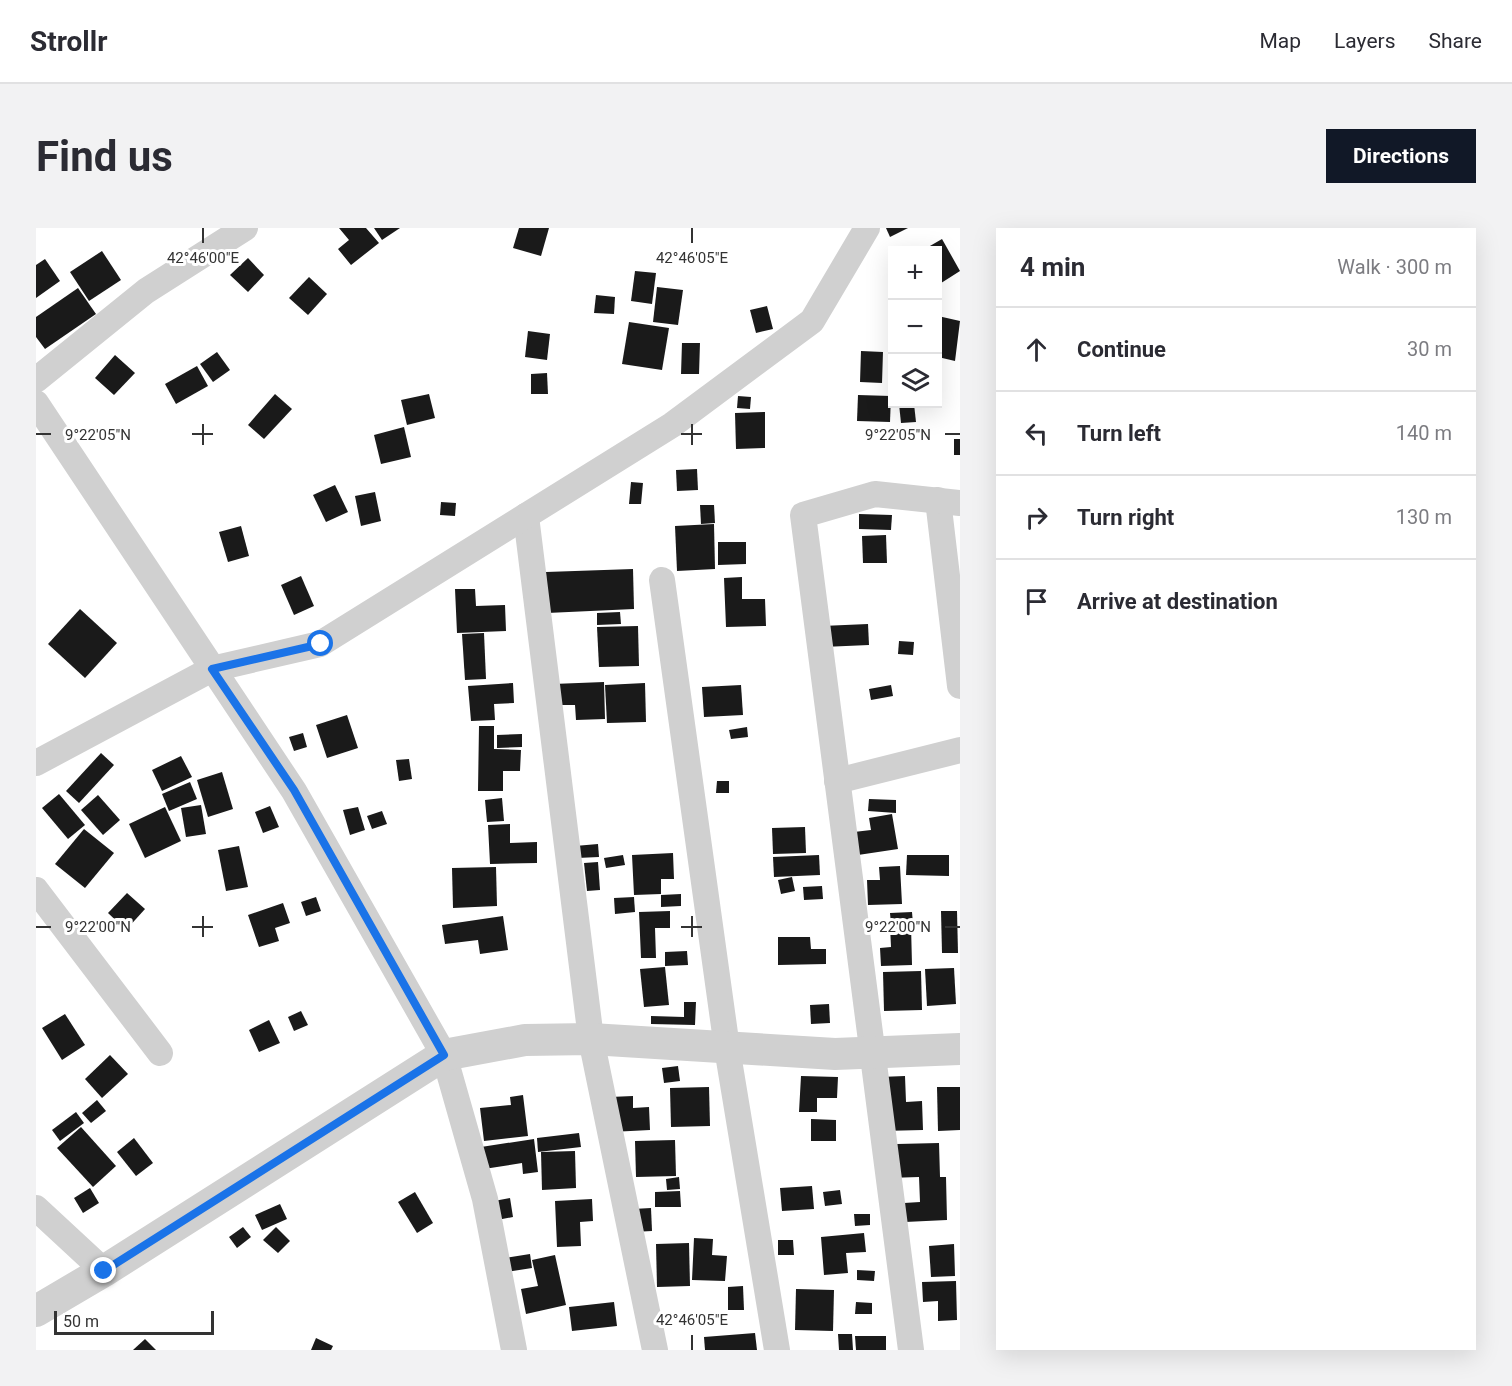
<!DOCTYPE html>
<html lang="en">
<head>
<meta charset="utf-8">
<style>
  body { margin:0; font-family:Roboto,sans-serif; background:#f2f2f3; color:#2b2b33 }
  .controls { position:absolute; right:18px; top:18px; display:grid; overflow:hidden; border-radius:0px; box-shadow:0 6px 24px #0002 }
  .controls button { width:54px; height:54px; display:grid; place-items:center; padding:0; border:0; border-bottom:2px solid #e1e1e2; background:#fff; color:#2b2b33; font:30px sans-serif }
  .scale { position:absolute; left:18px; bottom:15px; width:160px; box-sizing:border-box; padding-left:6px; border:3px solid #333; border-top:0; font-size:16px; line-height:21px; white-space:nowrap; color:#333; -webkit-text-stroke:4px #fff; paint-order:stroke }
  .stop { position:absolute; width:18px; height:18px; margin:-14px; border:4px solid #1a73e8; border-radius:50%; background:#fff }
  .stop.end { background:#1a73e8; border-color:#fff; box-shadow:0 2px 6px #0008 }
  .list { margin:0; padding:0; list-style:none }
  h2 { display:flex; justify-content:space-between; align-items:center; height:78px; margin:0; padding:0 24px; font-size:26px }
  h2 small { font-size:20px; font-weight:400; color:#7c7c81 }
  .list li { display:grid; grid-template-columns:39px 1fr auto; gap:18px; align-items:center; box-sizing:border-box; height:84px; padding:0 24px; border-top:2px solid #e1e1e2 }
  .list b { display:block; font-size:22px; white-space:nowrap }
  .list em { font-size:20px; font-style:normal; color:#7c7c81 }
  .icon { flex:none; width:33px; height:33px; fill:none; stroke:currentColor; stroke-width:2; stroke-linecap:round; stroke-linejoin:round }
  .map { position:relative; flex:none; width:924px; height:1122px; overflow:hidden; border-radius:0px }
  header { display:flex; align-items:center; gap:36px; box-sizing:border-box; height:84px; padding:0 30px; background:#fff; border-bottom:2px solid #e1e1e2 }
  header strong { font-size:28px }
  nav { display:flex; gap:33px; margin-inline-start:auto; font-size:21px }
  .intro { display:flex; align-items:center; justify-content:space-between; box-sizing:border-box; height:144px; padding:0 36px }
  h1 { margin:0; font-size:42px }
  .button { padding:15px 27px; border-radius:0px; background:#111827; color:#fff; font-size:21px; font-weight:700 }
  main { display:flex; gap:36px; padding:0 36px }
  aside { flex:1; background:#fff; border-radius:0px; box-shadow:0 6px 24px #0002 }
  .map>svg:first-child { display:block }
  .building { fill:#1a1a1a }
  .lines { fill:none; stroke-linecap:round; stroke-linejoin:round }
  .minor { stroke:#d0d0d0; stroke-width:26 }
  .tertiary { stroke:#d0d0d0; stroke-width:32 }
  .route { stroke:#1a73e8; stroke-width:8 }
  .ticks { fill:none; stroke:#333; stroke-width:2 }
  .ticks-label { font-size:15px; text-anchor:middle; fill:#333; stroke:#fff; stroke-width:6; stroke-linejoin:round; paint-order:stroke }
</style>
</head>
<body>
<header>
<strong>Strollr</strong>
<nav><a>Map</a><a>Layers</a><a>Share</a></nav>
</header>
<div class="intro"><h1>Find us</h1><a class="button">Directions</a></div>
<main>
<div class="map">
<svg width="924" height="1122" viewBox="0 0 924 1122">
  <rect width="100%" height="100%" fill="#fff"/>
  <g class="building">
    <polygon points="303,0 330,0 343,15 315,37 302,21 313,12"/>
    <polygon points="338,0 364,0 346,12"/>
    <polygon points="483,0 513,0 505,28 477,20"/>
    <polygon points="850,0 872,0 854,9"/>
    <polygon points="906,11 924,43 902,57 902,22 887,22"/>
    <polygon points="66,23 85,52 53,73 34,44"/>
    <polygon points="212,30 228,47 212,64 194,47"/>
    <polygon points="9,31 24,53 0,70 0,37"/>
    <polygon points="599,43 620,45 616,76 595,73"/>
    <polygon points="273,49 291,66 272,87 253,70"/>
    <polygon points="621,59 647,62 642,97 617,94"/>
    <polygon points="42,60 60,86 9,121 0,109 0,89"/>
    <polygon points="560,67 579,69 578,86 558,85"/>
    <polygon points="731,78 737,101 720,105 714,82"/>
    <polygon points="902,88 924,93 919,133 902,129"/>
    <polygon points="593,94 633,100 626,142 586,136"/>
    <polygon points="492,103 514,106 511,132 489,129"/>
    <polygon points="646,115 664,115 663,146 645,146"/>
    <polygon points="825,123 847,124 846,155 824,154"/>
    <polygon points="181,124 194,142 177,154 164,136"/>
    <polygon points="79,127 99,145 78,167 59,150"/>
    <polygon points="161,138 172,158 140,176 129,156"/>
    <polygon points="511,145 512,166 495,166 495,146"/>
    <polygon points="239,166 256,181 228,211 212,197"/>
    <polygon points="393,166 399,190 371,197 365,172"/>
    <polygon points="822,167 855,168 854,194 821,193"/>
    <polygon points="702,168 715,169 714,181 701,180"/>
    <polygon points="863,176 878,176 880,194 865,195"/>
    <polygon points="729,184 729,220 700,221 699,185"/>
    <polygon points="368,199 375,229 345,236 338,207"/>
    <rect x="918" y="211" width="6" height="16"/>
    <polygon points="661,241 662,262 641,263 640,242"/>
    <polygon points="595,254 607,255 605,276 593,276"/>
    <polygon points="299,257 312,284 290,294 277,267"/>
    <polygon points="339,264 345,293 325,298 319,268"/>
    <polygon points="405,274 420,275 419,288 404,287"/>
    <polygon points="664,277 678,277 679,295 665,296"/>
    <polygon points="823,286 856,287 855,302 823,301"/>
    <polygon points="678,296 679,341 641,343 639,298"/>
    <polygon points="205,298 213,328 192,334 183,304"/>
    <polygon points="850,307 851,335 827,335 826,308"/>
    <polygon points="682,314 710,314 710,336 682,337"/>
    <polygon points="597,341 598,381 511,385 510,344"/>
    <polygon points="265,348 278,378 258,387 245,357"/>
    <polygon points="706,349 706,371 729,371 730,398 690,399 688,350"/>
    <polygon points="419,361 439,361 440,378 469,377 470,403 421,405"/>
    <polygon points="44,381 81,415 49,450 12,416"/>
    <polygon points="584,384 585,396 561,397 561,385"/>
    <polygon points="832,396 833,417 787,419 786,398"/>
    <polygon points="602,398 603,438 563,439 561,399"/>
    <polygon points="448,405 450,451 429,452 426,406"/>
    <polygon points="863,413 878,414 877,427 862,426"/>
    <polygon points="568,454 569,491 540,492 539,477 517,477 517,456"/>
    <polygon points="477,455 478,475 458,476 459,492 435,493 432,458"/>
    <polygon points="609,455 610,494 571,495 569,457"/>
    <polygon points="705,457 707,487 668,489 666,459"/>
    <polygon points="855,457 857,468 835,472 833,461"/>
    <polygon points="311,487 322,520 291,530 280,497"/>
    <polygon points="443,498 458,498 458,521 485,522 484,543 467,543 467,563 442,563"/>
    <polygon points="711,499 712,509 695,511 693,502"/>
    <polygon points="267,505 271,519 258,523 253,509"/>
    <polygon points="486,506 486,519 461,520 461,507"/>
    <polygon points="65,525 78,537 43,575 30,563"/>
    <polygon points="145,528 156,549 126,563 116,542"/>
    <polygon points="373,531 376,551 363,553 360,532"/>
    <polygon points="186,544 197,581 172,589 161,552"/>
    <polygon points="681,553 693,553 693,565 680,565"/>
    <polygon points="154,554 161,571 133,583 126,566"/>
    <polygon points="23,566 49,597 32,611 6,580"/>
    <polygon points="62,567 84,592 67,607 45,582"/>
    <polygon points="466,570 468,593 451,594 449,572"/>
    <polygon points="833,571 860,572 860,585 832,583"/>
    <polygon points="165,577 170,606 150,609 145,580"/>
    <polygon points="234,578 243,599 227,605 219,584"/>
    <polygon points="129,579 145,613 109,630 93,596"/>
    <polygon points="322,579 329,602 314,607 307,582"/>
    <polygon points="346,583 351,596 336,601 331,588"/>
    <polygon points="856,586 862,621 822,627 818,604 835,602 833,590"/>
    <polygon points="474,596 474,615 501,614 501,635 454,636 452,597"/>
    <polygon points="769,599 770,625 737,626 736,600"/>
    <polygon points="48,601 78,625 49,660 19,636"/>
    <polygon points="562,616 563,629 541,630 539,618"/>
    <polygon points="203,618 212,659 190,663 182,622"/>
    <polygon points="637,625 638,651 625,651 625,666 598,667 596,627"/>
    <polygon points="587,627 589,637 570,640 568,630"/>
    <polygon points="783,627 784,647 738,649 737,629"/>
    <polygon points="871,627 913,627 913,648 870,647"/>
    <polygon points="562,634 564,662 551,663 548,635"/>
    <polygon points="864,638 866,676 832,677 831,652 844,652 843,639"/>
    <polygon points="460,639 461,678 417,680 416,640"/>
    <polygon points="756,649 759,663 745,666 742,652"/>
    <polygon points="786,658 787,671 768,672 767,659"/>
    <polygon points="91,665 109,681 90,702 72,685"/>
    <polygon points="645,666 645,678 625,679 625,667"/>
    <polygon points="280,669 285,683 270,688 265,674"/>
    <polygon points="598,669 599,684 579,686 578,670"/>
    <polygon points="247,675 254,695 239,700 243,713 223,719 212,687"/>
    <polygon points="634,683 634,700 619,700 620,730 605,730 603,684"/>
    <polygon points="905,683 921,683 922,725 906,725"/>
    <polygon points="876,684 877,696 855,696 854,685"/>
    <polygon points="467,688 472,722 444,726 442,712 409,716 406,697"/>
    <polygon points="875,697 876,737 845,738 844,720 855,719 854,698"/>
    <polygon points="742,709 774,709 775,721 790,721 790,736 742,737"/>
    <polygon points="651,723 652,737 629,738 629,724"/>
    <polygon points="629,739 633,777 608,779 604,741"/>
    <polygon points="918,740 920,776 891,778 889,741"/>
    <polygon points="885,743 886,782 848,783 847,744"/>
    <polygon points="648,774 660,774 659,797 615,796 615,788 648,789"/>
    <polygon points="793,776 794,795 775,796 774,777"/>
    <polygon points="265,783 272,797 258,803 252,789"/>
    <polygon points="29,786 49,817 26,832 6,800"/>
    <polygon points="233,792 244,815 223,824 213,802"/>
    <polygon points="74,827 92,846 66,870 49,851"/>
    <polygon points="642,838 644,853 628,855 626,840"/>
    <polygon points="765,848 802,849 801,870 781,870 781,884 763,884"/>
    <polygon points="869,848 870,874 886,873 887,902 846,903 844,849"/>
    <polygon points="673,859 674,898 635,899 634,860"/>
    <polygon points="901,859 924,859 924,902 902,903"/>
    <polygon points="487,867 492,908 448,913 444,880 475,877 474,869"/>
    <polygon points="597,868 597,880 613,879 614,902 575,904 574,869"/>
    <polygon points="61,872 70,883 55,895 46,885"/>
    <polygon points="40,884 48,895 24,913 16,902"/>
    <polygon points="775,891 800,892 800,913 775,913"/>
    <polygon points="45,899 80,938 57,959 21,920"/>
    <polygon points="543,905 545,919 502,924 501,910"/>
    <polygon points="98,910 117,935 100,948 81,924"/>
    <polygon points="498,911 502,944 487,946 486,935 448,941 445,919"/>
    <polygon points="639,912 640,948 600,949 599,913"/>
    <polygon points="903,915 904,949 910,949 911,992 869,994 868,975 884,974 883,949 852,950 861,916"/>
    <polygon points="539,923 540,960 506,962 505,924"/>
    <polygon points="643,949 644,961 631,962 630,951"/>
    <polygon points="776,958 778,981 746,983 744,960"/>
    <polygon points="54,960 63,975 47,985 38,970"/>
    <polygon points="804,962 806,976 789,978 787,964"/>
    <polygon points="644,963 645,979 619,979 619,964"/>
    <polygon points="379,964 397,995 381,1005 362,974"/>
    <polygon points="474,970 477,989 461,992 458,973"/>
    <polygon points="556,971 557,993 544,994 545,1018 521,1019 519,973"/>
    <polygon points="244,976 251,991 226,1002 219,987"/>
    <polygon points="615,980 616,1003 597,1004 597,981"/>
    <polygon points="818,986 834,986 834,997 819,998"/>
    <polygon points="207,999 215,1009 201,1020 193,1009"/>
    <polygon points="240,999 254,1013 242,1025 227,1012"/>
    <polygon points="828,1005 830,1024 810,1025 812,1045 788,1047 785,1009"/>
    <polygon points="658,1010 677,1011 676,1027 691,1028 689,1053 656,1052"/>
    <polygon points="742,1012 757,1012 758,1027 742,1027"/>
    <polygon points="653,1015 654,1058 621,1059 620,1016"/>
    <polygon points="918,1016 919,1048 895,1049 893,1018"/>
    <polygon points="494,1026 496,1040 471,1044 469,1030"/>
    <polygon points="519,1027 530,1077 490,1086 485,1061 502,1058 496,1032"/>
    <polygon points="821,1042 839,1043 838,1053 821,1052"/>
    <polygon points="920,1053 921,1092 902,1093 902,1073 887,1074 886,1054"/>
    <polygon points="707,1058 708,1082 692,1082 692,1059"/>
    <polygon points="760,1061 798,1062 797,1103 759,1102"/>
    <polygon points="578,1074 581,1098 536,1103 533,1079"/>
    <polygon points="820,1074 836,1075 836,1086 819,1086"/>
    <polygon points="719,1105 721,1122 669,1122 668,1109"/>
    <polygon points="802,1106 816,1106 817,1122 803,1122"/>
    <polygon points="819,1108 850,1108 850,1122 820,1122"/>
    <polygon points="280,1110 297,1118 295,1122 275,1122"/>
    <polygon points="109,1111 120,1122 97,1122"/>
  </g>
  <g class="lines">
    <g class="minor">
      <polyline points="0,152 110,63 209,0"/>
      <polyline points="0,175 258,563 408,827 449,971 478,1122"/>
      <polyline points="902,272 924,458"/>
      <polyline points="490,288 555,811 619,1122"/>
      <polyline points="626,352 691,820 741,1122"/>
      <polyline points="0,535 176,441 284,416 636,197 776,93 831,0"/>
      <polyline points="801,553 924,522"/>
      <polyline points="0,662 124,825"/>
      <polyline points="0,980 68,1043"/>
      <polyline points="875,1122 767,287 839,266 924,275"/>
    </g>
    <polyline class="tertiary" points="0,1083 68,1043 408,827 489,812 555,811 799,826 924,821"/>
  </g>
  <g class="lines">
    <polyline class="route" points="68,1043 408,827 258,562 176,441 285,416"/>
  </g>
  <path class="ticks" d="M167 0V15M656 0V15M167 196V217M656 196V217M0 206H15M156 206H177M645 206H666M909 206H924M167 688V709M656 688V709M0 699H15M156 699H177M645 699H666M909 699H924M656 1107V1122"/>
  <g class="ticks-label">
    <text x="167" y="35">42°46'00"E</text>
    <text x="656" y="35">42°46'05"E</text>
    <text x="62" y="212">9°22'05"N</text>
    <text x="862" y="212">9°22'05"N</text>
    <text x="62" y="704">9°22'00"N</text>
    <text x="862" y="704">9°22'00"N</text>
    <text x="656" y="1097">42°46'05"E</text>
  </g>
</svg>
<div class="controls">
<button>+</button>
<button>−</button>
<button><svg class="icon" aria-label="layers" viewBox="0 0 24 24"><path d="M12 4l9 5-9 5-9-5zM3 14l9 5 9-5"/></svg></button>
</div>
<div class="scale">50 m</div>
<div class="stop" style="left:285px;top:416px"></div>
<div class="stop end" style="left:68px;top:1043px"></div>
</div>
<aside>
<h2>4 min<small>Walk · 300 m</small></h2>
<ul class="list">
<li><svg class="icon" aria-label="ahead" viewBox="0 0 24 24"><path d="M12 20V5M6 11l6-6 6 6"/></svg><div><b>Continue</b></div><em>30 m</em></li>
<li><svg class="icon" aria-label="left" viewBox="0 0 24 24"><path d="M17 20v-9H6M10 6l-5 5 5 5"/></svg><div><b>Turn left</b></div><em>140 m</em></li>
<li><svg class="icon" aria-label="right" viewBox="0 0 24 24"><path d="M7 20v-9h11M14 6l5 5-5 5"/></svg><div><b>Turn right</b></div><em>130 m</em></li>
<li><svg class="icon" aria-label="arrive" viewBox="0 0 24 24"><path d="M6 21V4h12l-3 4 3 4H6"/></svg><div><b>Arrive at destination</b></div></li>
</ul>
</aside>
</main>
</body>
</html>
